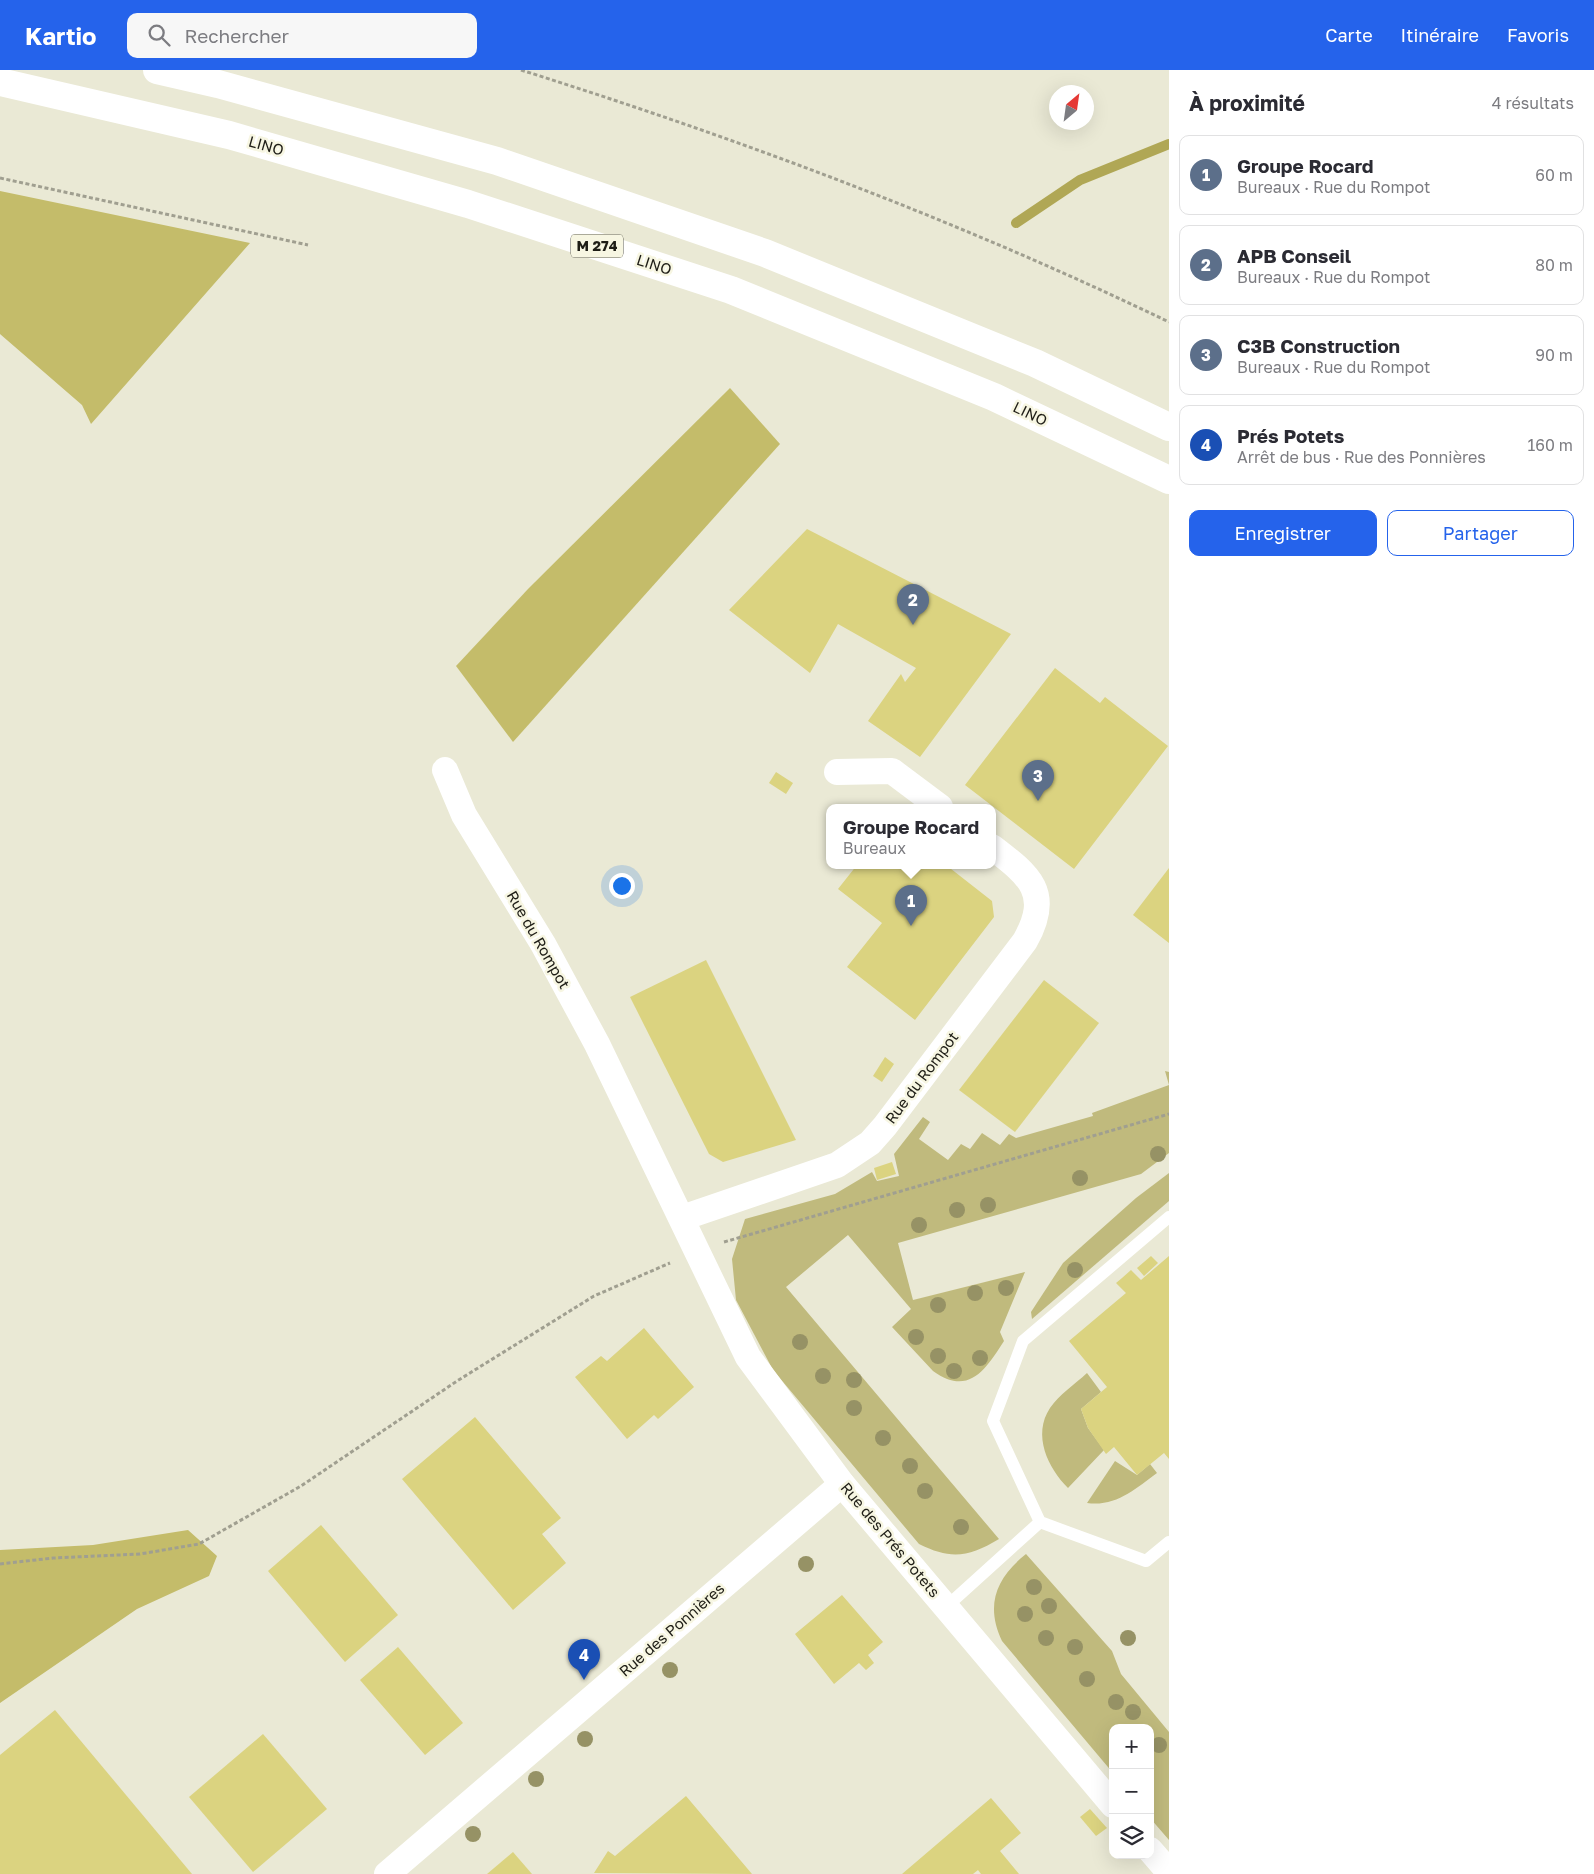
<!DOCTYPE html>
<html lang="fr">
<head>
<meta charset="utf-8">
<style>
  body { margin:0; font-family:"Golos Text",sans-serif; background:#f7f7f7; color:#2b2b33 }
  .controls { position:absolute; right:15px; bottom:15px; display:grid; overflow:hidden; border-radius:10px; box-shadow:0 5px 20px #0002 }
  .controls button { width:45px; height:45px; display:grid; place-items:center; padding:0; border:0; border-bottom:1px solid #e1e1e2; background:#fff; color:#2b2b33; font:25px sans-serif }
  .compass { position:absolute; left:1049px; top:15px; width:45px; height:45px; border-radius:50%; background:#fff; box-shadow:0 5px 20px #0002; rotate:29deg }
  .you { position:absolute; left:621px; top:815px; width:18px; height:18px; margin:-12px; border:4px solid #fff; border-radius:50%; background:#1a73e8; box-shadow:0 0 0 8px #1a73e833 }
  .badge { display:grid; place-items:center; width:32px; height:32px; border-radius:50%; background:#2563eb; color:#fff; font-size:16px; font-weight:700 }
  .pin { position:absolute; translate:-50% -41px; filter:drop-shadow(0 1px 2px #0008) }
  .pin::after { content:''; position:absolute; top:26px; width:18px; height:15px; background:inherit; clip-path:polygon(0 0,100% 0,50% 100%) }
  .popup { position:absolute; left:826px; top:734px; width:170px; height:65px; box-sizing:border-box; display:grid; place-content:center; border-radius:10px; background:#fff; filter:drop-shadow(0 1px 4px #0005); font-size:16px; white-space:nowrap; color:#7c7c81 }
  .popup b { font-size:19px; color:#2b2b33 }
  .popup::after { content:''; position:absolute; left:50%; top:100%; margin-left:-10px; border:10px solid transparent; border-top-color:#fff }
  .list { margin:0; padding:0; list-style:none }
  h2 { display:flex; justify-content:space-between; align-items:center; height:65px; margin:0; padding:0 20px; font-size:21px }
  h2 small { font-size:16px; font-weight:400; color:#7c7c81 }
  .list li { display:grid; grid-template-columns:32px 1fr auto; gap:15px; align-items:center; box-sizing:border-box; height:80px; margin:0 10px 10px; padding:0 10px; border:1px solid #e1e1e2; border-radius:10px }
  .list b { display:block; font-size:19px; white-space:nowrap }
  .list p { margin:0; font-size:16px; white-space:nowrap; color:#7c7c81 }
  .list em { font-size:16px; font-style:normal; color:#7c7c81 }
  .actions { display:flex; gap:10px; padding:15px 20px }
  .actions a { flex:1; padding:11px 0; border:1px solid #2563eb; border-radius:10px; text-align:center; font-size:18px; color:#2563eb }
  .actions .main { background:#2563eb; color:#fff }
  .icon { flex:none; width:28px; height:28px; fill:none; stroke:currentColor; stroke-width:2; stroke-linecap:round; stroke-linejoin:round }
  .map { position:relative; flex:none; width:1169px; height:1804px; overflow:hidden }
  header { display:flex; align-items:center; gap:30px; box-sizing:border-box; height:70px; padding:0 25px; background:#2563eb; color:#fff }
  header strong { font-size:24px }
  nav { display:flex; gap:28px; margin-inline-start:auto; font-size:18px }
  .search { width:350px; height:45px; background:#f7f7f7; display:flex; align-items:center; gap:12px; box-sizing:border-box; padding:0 18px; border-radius:10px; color:#7c7c81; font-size:19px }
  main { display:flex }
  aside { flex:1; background:#fff }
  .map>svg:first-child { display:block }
  .green { fill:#c0ba7d }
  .forest { fill:#c4bc6a }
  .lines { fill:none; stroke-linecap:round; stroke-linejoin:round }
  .stream { stroke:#b0a755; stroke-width:10 }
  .building { fill:#dbd380 }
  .path { stroke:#a09f90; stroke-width:3; stroke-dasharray:4 2.5; stroke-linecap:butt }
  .service { stroke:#fff; stroke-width:12 }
  .minor { stroke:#fff; stroke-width:26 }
  .trunk { stroke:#fff; stroke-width:28 }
  .tree { fill:#969265 }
  .labels { text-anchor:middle; stroke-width:5; stroke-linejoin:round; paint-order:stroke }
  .shield { fill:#f7f6e2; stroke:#5f5e53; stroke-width:1 }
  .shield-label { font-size:14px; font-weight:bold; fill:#1e1d16 }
  .street-label { font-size:15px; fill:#1e1d16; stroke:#f7f6e2 }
</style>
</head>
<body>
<header>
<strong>Kartio</strong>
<div class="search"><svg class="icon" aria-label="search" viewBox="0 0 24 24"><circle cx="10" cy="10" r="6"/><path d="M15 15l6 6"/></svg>Rechercher</div>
<nav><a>Carte</a><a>Itinéraire</a><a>Favoris</a></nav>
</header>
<main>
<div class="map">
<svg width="1169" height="1804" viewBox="0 0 1169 1804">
  <rect width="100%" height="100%" fill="#eae9d5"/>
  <g class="green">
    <path d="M1165 1001 1169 1002V1083L1141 1104 898 1173 913 1230 1025 1202 1000 1262 1004 1271C986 1299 969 1327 933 1301L892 1257 911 1239 848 1165 786 1217 999 1469C969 1487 951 1490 919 1474L773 1300 736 1230 732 1189 745 1149 835 1124 872 1102 877 1111 899 1106 894 1084 923 1047 930 1052 919 1069 948 1090 961 1074 970 1079 982 1063 1000 1075 1009 1064 1016 1068 1093 1046 1092 1043 1169 1015Z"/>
    <polygon points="1169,1103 1169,1131 1032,1249 1031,1242 1063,1193 1136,1128"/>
    <path d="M1087 1303 1101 1322 1081 1339 1088 1358 1104 1380 1068 1418C1048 1398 1032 1365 1050 1338 1059 1325 1075 1314 1087 1303Z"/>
    <path d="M1115 1391 1137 1405 1150 1394 1157 1403C1135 1419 1116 1437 1087 1433Z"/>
    <path d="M1026 1484 1112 1581 1121 1604 1169 1662V1770L1150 1748V1658H1113V1703L1002 1571C985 1535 996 1508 1026 1484Z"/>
  </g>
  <g class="forest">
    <polygon points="0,121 250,173 91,354 82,335 0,264"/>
    <polygon points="730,318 780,374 513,672 456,596 528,519"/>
    <polygon points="188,1460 217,1486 209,1506 137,1539 0,1633 0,1480 93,1475"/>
  </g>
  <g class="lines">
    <polyline class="stream" points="1016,153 1080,110 1169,74"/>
  </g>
  <g class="building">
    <polygon points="807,459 1011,564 920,687 868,651 901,604 905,612 916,598 838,554 810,603 729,540"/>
    <polygon points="1055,598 1100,633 1105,627 1168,676 1074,799 965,715"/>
    <polygon points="776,702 793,713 786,724 769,713"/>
    <polygon points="857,795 946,795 992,831 994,847 915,950 847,897 882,853 838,819"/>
    <polygon points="1169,798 1169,873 1133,845"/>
    <polygon points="706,890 796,1070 723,1092 709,1084 630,927"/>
    <polygon points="1044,910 1099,953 1015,1062 959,1020"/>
    <polygon points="885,987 894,994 882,1012 873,1006"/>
    <polygon points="892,1092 896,1104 877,1110 874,1098"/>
    <polygon points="1151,1186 1158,1193 1144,1206 1137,1198"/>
    <polygon points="1169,1186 1169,1389 1164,1383 1137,1405 1114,1377 1106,1384 1088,1358 1081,1339 1107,1317 1069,1271 1126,1223 1116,1213 1122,1208 1131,1200 1141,1210"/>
    <polygon points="644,1258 694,1317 658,1349 654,1345 627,1369 575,1307 601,1286 607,1291"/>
    <polygon points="475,1347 561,1448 542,1464 566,1493 513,1540 402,1409"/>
    <polygon points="321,1455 398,1545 345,1592 268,1501"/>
    <polygon points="842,1525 883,1572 868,1585 874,1593 866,1600 859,1593 834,1614 795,1564"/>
    <polygon points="398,1577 463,1653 425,1685 360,1610"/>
    <polygon points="55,1640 192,1804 0,1804 0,1685"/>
    <polygon points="263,1664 327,1739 253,1802 189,1727"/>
    <polygon points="686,1726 752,1804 594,1803 608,1781 615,1786"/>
    <polygon points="991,1728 1021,1763 1000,1781 1019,1804 981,1804 978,1800 973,1804 902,1804"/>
    <polygon points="1090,1739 1107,1758 1096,1766 1080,1747"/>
    <polygon points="513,1782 532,1804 487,1804"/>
  </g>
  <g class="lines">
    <g class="path">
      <path d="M521 0C743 70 959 151 1169 252"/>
      <polyline points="0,108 308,175"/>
      <polyline points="724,1172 1169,1044"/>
      <polyline points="0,1494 53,1488 140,1484 199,1474 301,1416 457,1311 594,1226 670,1193"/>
    </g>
    <g class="service">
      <polyline points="1169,1147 1023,1271 993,1351 1040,1452 1146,1491 1169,1472"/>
      <polyline points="946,1537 1040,1452"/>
    </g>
    <g class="minor">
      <polyline points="445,700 464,745 543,874 597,974 748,1287 842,1414 1113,1735"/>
      <polyline points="837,702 892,701 940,737"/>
      <path d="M682 1148 837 1095 870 1073 885 1056 1025 871C1052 823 1030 806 992 777"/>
      <polyline points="1150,1780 1169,1802"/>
      <polyline points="387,1804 842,1414"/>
    </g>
    <g class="trunk">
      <polyline points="157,0 218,14 497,91 765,183 1035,293 1169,357"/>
      <polyline points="0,12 229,65 468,134 731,220 994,327 1169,410"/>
    </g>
  </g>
  <g class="tree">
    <circle cx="1158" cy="1084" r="8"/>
    <circle cx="1080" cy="1108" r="8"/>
    <circle cx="988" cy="1135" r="8"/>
    <circle cx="957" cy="1140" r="8"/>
    <circle cx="919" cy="1155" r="8"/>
    <circle cx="1075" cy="1200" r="8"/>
    <circle cx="1006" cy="1218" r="8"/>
    <circle cx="975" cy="1223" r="8"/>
    <circle cx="938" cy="1235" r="8"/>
    <circle cx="916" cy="1267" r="8"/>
    <circle cx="800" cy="1272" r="8"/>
    <circle cx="938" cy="1286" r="8"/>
    <circle cx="980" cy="1288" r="8"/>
    <circle cx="954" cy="1301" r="8"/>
    <circle cx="823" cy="1306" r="8"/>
    <circle cx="854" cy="1310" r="8"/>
    <circle cx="854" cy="1338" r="8"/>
    <circle cx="883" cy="1368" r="8"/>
    <circle cx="910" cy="1396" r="8"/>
    <circle cx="925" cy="1421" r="8"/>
    <circle cx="961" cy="1457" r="8"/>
    <circle cx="806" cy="1494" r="8"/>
    <circle cx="1034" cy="1517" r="8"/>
    <circle cx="1049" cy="1536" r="8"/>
    <circle cx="1025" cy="1544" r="8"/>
    <circle cx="1046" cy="1568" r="8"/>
    <circle cx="1128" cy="1568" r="8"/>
    <circle cx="1075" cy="1577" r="8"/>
    <circle cx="670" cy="1600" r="8"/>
    <circle cx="1087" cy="1609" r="8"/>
    <circle cx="1116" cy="1632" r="8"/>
    <circle cx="1133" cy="1642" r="8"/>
    <circle cx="585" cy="1669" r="8"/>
    <circle cx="1159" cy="1675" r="8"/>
    <circle cx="536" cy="1709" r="8"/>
    <circle cx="473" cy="1764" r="8"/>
  </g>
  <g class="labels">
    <rect class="shield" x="571" y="164.5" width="52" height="23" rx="4"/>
    <g class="shield-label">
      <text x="597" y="181">M 274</text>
    </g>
    <g class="street-label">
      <text transform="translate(266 76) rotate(16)" y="5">LINO</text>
      <text transform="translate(654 195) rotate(18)" y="5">LINO</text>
      <text transform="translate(1030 344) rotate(26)" y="5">LINO</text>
      <text transform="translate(538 870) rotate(60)" y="5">Rue du Rompot</text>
      <text transform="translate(922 1008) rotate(-53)" y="5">Rue du Rompot</text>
      <text transform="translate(890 1470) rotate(50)" y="5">Rue des Prés Potets</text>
      <text transform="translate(672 1560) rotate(-41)" y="5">Rue des Ponnières</text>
    </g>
  </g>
</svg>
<div class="controls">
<button>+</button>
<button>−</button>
<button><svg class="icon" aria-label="layers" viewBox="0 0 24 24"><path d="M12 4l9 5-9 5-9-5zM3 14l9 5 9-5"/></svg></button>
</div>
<svg class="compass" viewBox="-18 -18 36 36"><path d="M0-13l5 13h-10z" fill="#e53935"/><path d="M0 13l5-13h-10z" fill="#7c7c81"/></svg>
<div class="you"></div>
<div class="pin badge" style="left:911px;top:856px;background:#5c6f8a">1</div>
<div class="popup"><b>Groupe Rocard</b>Bureaux</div>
<div class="pin badge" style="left:913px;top:555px;background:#5c6f8a">2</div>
<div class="pin badge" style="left:1038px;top:731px;background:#5c6f8a">3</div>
<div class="pin badge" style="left:584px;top:1610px;background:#1a4fb4">4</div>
</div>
<aside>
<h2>À proximité<small>4 résultats</small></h2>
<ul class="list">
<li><span class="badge" style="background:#5c6f8a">1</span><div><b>Groupe Rocard</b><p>Bureaux · Rue du Rompot</p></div><em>60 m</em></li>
<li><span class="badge" style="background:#5c6f8a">2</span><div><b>APB Conseil</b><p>Bureaux · Rue du Rompot</p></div><em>80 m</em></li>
<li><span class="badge" style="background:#5c6f8a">3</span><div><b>C3B Construction</b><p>Bureaux · Rue du Rompot</p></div><em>90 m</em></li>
<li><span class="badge" style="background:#1a4fb4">4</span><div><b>Prés Potets</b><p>Arrêt de bus · Rue des Ponnières</p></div><em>160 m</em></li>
</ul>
<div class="actions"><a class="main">Enregistrer</a><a>Partager</a></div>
</aside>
</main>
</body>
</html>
